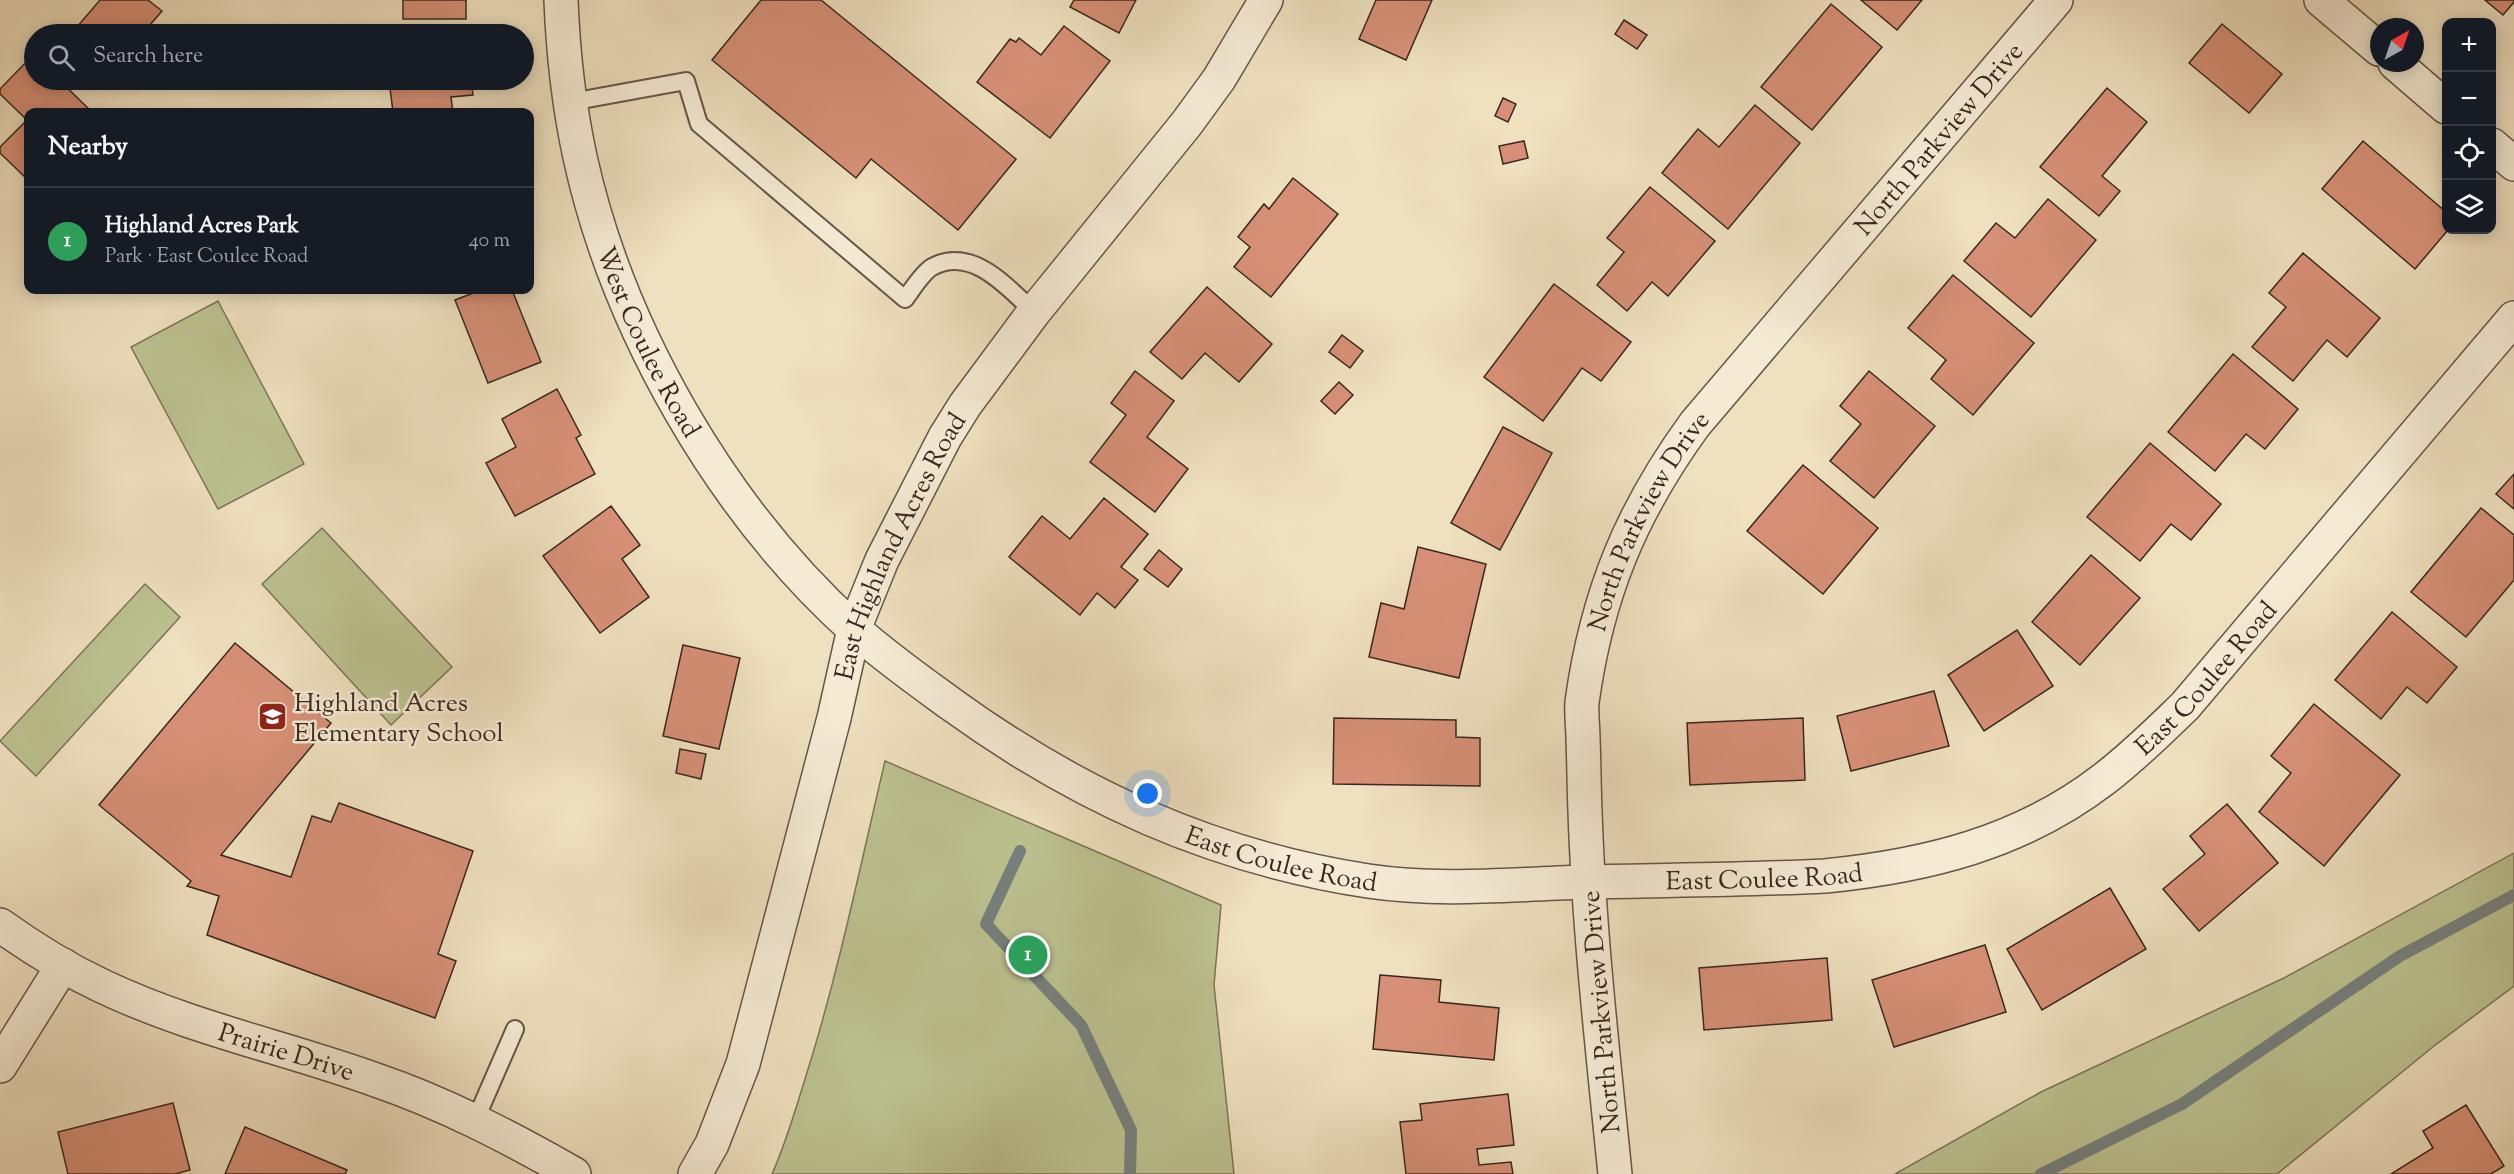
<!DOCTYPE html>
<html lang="en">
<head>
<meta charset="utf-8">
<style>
  body { margin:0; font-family:"Sorts Mill Goudy",serif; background:#242831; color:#f1f3f6 }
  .controls { position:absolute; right:18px; top:18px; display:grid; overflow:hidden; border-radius:12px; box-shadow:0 3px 15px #0003 }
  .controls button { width:54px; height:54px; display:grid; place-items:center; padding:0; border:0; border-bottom:2px solid #363941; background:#171b24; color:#f1f3f6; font:30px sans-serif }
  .compass { position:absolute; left:2370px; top:18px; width:54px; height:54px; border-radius:50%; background:#171b24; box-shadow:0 3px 15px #0003; rotate:40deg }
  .you { position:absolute; left:1148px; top:794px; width:21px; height:21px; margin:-15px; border:4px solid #fff; border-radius:50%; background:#1a73e8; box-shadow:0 0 0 9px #1a73e833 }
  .badge { display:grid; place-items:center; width:39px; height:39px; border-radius:50%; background:#db2777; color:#fff; font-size:20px; font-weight:700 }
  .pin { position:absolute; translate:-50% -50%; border:3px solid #fff; box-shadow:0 2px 6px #0006 }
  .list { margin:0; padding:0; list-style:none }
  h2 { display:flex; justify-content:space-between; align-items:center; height:78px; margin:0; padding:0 24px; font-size:26px }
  h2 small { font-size:20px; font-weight:400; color:#9ea1a6 }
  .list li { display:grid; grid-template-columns:39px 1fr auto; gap:18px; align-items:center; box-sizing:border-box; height:108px; padding:0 24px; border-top:2px solid #363941 }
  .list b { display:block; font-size:22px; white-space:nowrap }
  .list p { margin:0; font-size:20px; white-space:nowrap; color:#9ea1a6 }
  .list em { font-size:20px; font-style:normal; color:#9ea1a6 }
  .icon { flex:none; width:33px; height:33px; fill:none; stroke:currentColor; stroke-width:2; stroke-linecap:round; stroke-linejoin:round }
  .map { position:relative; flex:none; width:2514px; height:1174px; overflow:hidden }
  .search { position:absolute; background:#171b24; box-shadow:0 3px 15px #0003; left:24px; top:24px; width:510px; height:66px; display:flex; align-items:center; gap:15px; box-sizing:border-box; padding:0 21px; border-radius:33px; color:#9ea1a6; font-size:22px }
  .panel { position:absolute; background:#171b24; box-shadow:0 3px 15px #0003; left:24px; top:108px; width:510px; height:186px; border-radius:12px }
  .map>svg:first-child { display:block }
  .green { fill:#bcc190; stroke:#7b7458; stroke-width:1.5 }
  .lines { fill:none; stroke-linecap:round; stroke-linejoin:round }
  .stream { stroke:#76807d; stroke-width:12 }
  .building { fill:#d79077; stroke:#3a271f; stroke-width:1.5 }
  .service-casing { stroke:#675547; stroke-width:20 }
  .minor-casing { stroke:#675547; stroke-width:36 }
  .service { stroke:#f5ebd5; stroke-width:16 }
  .minor { stroke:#f5ebd5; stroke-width:33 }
  .labels { text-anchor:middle; stroke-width:5; stroke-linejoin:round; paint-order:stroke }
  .street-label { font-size:26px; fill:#3a271f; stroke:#f5ebd5 }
  .poi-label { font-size:26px; fill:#3a271f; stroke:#f5ebd5; text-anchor:start }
</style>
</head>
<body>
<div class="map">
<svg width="2514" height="1174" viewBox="0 0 2514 1174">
  <rect width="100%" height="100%" fill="#efe0bf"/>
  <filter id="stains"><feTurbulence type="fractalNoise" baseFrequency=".00333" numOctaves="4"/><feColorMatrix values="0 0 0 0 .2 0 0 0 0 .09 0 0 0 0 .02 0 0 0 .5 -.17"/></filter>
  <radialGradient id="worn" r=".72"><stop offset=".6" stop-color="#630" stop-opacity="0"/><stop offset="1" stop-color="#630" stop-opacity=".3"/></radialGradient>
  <g class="green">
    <polygon points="218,301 304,464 218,509 131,347"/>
    <polygon points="322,528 452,667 391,725 262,584"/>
    <polygon points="145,584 180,617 36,776 0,741"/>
    <path d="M885 761 1221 905 1214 985 1234 1174H772C786 1143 795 1111 805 1079 838 975 860 867 885 761Z"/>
    <polygon points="2514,853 2514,986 2434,1046 2277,1174 1895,1174 2041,1092 2284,978"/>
  </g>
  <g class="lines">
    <g class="stream">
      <polyline points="1020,851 986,924 1081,1025 1131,1130 1130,1174"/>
      <polyline points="2041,1174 2182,1104 2400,956 2514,895"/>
    </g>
  </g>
  <g class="building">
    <polygon points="100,0 148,0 162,11 142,34 71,34"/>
    <rect x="403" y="0" width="63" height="19"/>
    <polygon points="761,0 821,0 1016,159 958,230 871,159 856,178 712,60"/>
    <polygon points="1074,0 1136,0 1119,33 1070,7"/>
    <polygon points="1376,0 1432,0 1406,60 1359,39"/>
    <polygon points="1861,0 1922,0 1897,30"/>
    <polygon points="2485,0 2514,0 2514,2 2503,15"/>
    <polygon points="1831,4 1882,47 1812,130 1761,87"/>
    <polygon points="1624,20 1647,35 1637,49 1615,34"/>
    <polygon points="2222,24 2282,74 2249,113 2189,63"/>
    <polygon points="1064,26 1110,61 1050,138 977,82 1010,39 1016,42 1019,38 1041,55"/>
    <polygon points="33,55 34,80 59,80 92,112 28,112 28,180 0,153 0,147 27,120 0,94 0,89"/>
    <polygon points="389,80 471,80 473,95 451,97 453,112 393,112"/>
    <polygon points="2107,88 2147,122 2102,176 2120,191 2099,216 2040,167"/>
    <polygon points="1503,98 1516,104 1508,122 1495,116"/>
    <polygon points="1755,105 1800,143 1728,229 1662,173 1698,129 1719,147"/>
    <polygon points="1524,141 1528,158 1503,164 1499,146"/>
    <polygon points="2363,141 2446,212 2446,230 2448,230 2415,269 2322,189"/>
    <polygon points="1293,178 1338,214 1271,297 1234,267 1250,247 1238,237 1264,204 1269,209"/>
    <polygon points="1650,187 1715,241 1668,296 1652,282 1627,311 1597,285 1624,252 1607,238"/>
    <polygon points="2048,199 2096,240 2031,317 1964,261 1996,223 2015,238"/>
    <polygon points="2303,253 2380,318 2347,357 2327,340 2293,381 2252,347 2286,307 2269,293"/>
    <polygon points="1953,275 2034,343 1973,415 1931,379 1946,360 1908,328"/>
    <polygon points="1554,284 1631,342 1601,381 1582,368 1543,421 1484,377"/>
    <polygon points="1207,287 1272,344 1239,382 1205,353 1182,379 1150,352"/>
    <polygon points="481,290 512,290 541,362 488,383 455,300"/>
    <polygon points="1342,335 1363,351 1350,368 1329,352"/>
    <polygon points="2233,354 2298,409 2265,449 2246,434 2215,471 2168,432"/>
    <polygon points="1135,371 1174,401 1147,437 1188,469 1155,512 1090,462 1126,415 1111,403"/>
    <polygon points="1869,371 1935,426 1874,498 1830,461 1861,424 1840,406"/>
    <polygon points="1339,382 1353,395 1335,414 1321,401"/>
    <polygon points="557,389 581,435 576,438 595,474 515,516 486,463 516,447 502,419"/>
    <polygon points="1503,427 1552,453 1500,550 1451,523"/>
    <polygon points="2150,443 2221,504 2191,540 2171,524 2140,561 2087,517"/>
    <polygon points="1803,465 1878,528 1823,594 1747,531"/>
    <polygon points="2514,474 2514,509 2496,494"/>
    <polygon points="1104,498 1148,534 1121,567 1138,580 1115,608 1097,593 1080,615 1009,557 1042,516 1070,539"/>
    <polygon points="611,506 640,545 622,559 649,597 600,633 543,556"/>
    <polygon points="2481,508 2514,535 2514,580 2466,637 2411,592"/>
    <polygon points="1418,547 1486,564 1459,678 1369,657 1381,603 1404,609"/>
    <polygon points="1159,550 1182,569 1168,587 1144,569"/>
    <polygon points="2091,555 2140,598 2080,665 2032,622"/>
    <polygon points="2392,612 2457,667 2427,703 2407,687 2381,719 2335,680"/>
    <polygon points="2017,630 2053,686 1984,731 1948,675"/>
    <polygon points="235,643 331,723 221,855 291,877 312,816 331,822 339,803 473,851 438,954 456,961 435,1018 207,935 219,896 187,886 191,881 99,805"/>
    <polygon points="683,645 740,658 719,749 663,736"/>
    <polygon points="1934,691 1949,746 1851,771 1837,716"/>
    <polygon points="2314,704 2400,775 2324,866 2259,812 2291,773 2271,756"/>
    <polygon points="1334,718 1456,720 1456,737 1480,738 1480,786 1333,784"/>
    <polygon points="1803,718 1805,780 1690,785 1687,723"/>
    <polygon points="680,749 706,754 701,779 676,773"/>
    <polygon points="2227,804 2278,863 2199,931 2163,889 2205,854 2190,836"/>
    <polygon points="2110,888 2146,949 2042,1010 2007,949"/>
    <polygon points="1985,945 2006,1012 1894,1047 1872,980"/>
    <polygon points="1827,958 1832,1020 1704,1030 1699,968"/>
    <polygon points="1380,975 1441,980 1439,1002 1499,1008 1494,1060 1373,1049"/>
    <polygon points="1508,1094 1514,1145 1477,1149 1479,1165 1511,1162 1513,1174 1406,1174 1400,1122 1422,1120 1420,1104"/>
    <polygon points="173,1103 190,1170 175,1174 68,1174 58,1132"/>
    <polygon points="2466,1105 2504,1166 2491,1174 2391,1174 2433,1148 2423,1131"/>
    <polygon points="245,1127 347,1170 345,1174 225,1174"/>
  </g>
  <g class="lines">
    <defs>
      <g id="service">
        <path d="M571 102 686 81 699 124 905 299C912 290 922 273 932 267 972 245 1008 288 1034 312"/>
        <polyline points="475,1121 515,1029"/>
      </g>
      <g id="minor">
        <path id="s1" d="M561 0C563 52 569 106 580 157 618 330 722 510 854 629 884 656 918 680 951 704 1078 796 1212 857 1368 881 1441 892 1514 884 1587 882 1666 880 1745 880 1825 876 1926 866 2021 843 2104 779 2133 757 2159 731 2185 706L2514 318"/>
        <polyline points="2321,0 2379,49"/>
        <polyline points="2395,63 2446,107"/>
        <polyline points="2492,145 2514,164"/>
        <path id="s2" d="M0 925C32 948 66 969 102 986 188 1027 283 1047 373 1079 444 1103 509 1137 574 1174"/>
        <polyline points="0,1066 63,965"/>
        <path id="s3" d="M695 1174 712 1144 743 1064 834 718 854 629 882 560 945 437 965 405 1034 312 1187 123 1219 79 1266 0"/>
        <path id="s4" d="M1615 1174C1603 1053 1589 933 1585 811 1584 787 1584 763 1583 739 1583 727 1581 714 1582 702 1597 594 1631 512 1695 424L2056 0"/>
      </g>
    </defs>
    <use href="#service" class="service-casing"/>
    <use href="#minor" class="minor-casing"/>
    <use href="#service" class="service"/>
    <use href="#minor" class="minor"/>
  </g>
  <defs>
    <symbol id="school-square" viewBox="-11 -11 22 22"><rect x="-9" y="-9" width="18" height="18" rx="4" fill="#8f2418" stroke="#f5ebd5"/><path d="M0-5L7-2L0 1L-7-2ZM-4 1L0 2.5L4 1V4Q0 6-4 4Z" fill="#fff"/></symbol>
  </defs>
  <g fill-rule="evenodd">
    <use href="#school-square" x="256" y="700" width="33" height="33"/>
  </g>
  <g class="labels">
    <g class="street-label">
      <text dy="9" stroke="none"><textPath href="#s4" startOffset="1152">North Parkview Drive</textPath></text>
      <text dy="9" stroke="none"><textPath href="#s1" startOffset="356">West Coulee Road</textPath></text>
      <text dy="9" stroke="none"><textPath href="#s4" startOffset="668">North Parkview Drive</textPath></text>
      <text dy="9" stroke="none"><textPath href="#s3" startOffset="663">East Highland Acres Road</textPath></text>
      <text dy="9" stroke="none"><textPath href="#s1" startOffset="2193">East Coulee Road</textPath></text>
      <text dy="9" stroke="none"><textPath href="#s1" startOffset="1203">East Coulee Road</textPath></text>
      <text dy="9" stroke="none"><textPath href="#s1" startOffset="1689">East Coulee Road</textPath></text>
      <text transform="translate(1600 1012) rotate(-95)" y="9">North Parkview Drive</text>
      <text dy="9" stroke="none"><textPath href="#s2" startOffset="315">Prairie Drive</textPath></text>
    </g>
    <g class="poi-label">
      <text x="294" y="711">Highland Acres<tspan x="294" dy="30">Elementary School</tspan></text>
    </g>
  </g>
  <rect width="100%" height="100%" filter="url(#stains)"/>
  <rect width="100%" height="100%" fill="url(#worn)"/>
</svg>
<div class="controls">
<button>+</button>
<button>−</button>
<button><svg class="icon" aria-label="locate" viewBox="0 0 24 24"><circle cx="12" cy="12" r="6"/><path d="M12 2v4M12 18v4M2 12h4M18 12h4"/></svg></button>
<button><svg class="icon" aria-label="layers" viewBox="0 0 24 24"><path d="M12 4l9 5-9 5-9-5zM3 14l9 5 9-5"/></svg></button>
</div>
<svg class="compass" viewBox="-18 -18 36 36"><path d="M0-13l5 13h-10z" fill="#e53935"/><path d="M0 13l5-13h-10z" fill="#9ea1a6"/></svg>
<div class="you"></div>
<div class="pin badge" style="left:1028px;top:955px;background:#2e9e5b">1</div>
<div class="search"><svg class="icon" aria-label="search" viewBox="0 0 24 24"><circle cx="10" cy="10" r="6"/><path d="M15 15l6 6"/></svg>Search here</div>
<section class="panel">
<h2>Nearby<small></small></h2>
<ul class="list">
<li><span class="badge" style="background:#2e9e5b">1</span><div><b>Highland Acres Park</b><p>Park · East Coulee Road</p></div><em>40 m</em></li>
</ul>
</section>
</div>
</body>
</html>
